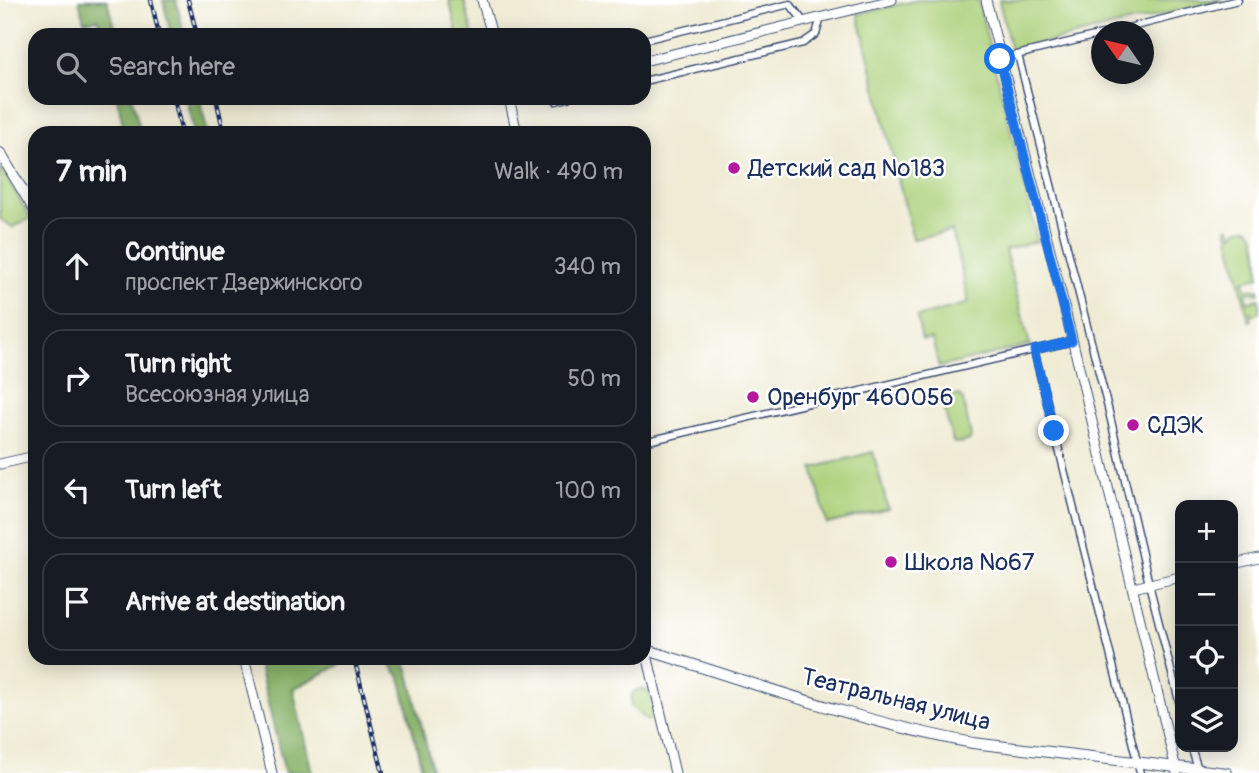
<!DOCTYPE html>
<html lang="en">
<head>
<meta charset="utf-8">
<style>
  body { margin:0; font-family:Pangolin,sans-serif; background:#242831; color:#f1f3f6 }
  .controls { position:absolute; right:21px; bottom:21px; display:grid; overflow:hidden; border-radius:14px; box-shadow:0 4px 18px #0003 }
  .controls button { width:63px; height:63px; display:grid; place-items:center; padding:0; border:0; border-bottom:2px solid #363941; background:#171b24; color:#f1f3f6; font:35px sans-serif }
  .compass { position:absolute; left:1091px; top:21px; width:63px; height:63px; border-radius:50%; background:#171b24; box-shadow:0 4px 18px #0003; rotate:304deg }
  .stop { position:absolute; width:21px; height:21px; margin:-16px; border:5px solid #1a73e8; border-radius:50%; background:#fff }
  .stop.end { background:#1a73e8; border-color:#fff; box-shadow:0 2px 7px #0008 }
  .list { margin:0; padding:0; list-style:none }
  h2 { display:flex; justify-content:space-between; align-items:center; height:91px; margin:0; padding:0 28px; font-size:30px }
  h2 small { font-size:23px; font-weight:400; color:#9ea1a6 }
  .list li { display:grid; grid-template-columns:46px 1fr auto; gap:21px; align-items:center; box-sizing:border-box; height:98px; margin:0 14px 14px; padding:0 14px; border:2px solid #363941; border-radius:21px }
  .list b { display:block; font-size:26px; white-space:nowrap }
  .list p { margin:0; font-size:23px; white-space:nowrap; color:#9ea1a6 }
  .list em { font-size:23px; font-style:normal; color:#9ea1a6 }
  .icon { flex:none; width:38px; height:38px; fill:none; stroke:currentColor; stroke-width:2; stroke-linecap:round; stroke-linejoin:round }
  .map { position:relative; flex:none; width:1259px; height:773px; overflow:hidden }
  .search { position:absolute; background:#171b24; box-shadow:0 4px 18px #0003; left:28px; top:28px; width:623px; height:77px; display:flex; align-items:center; gap:18px; box-sizing:border-box; padding:0 24px; border-radius:21px; color:#9ea1a6; font-size:26px }
  .panel { position:absolute; background:#171b24; box-shadow:0 4px 18px #0003; left:28px; top:126px; width:623px; height:539px; border-radius:21px }
  .map>svg:first-child { display:block }
  .green { fill:#abd079; stroke:#63806c; stroke-width:2 }
  .forest { fill:#88b269; stroke:#527064; stroke-width:2 }
  .lines { fill:none; stroke-linecap:round; stroke-linejoin:round }
  .street-casing { stroke:#3b4b70; stroke-width:9 }
  .secondary-casing { stroke:#3b4b70; stroke-width:11 }
  .primary-casing { stroke:#3b4b70; stroke-width:12 }
  .street { stroke:#fff; stroke-width:6 }
  .secondary { stroke:#fff; stroke-width:9 }
  .primary { stroke:#fff; stroke-width:10 }
  .rail-casing { stroke:#1b2f5e; stroke-width:4.5 }
  .rail { stroke:#fff; stroke-width:2; stroke-dasharray:5; stroke-linecap:butt }
  .route { stroke:#1a73e8; stroke-width:9 }
  .poi-dot { fill:#b5179e; stroke:#fff; stroke-width:2.5 }
  .labels { text-anchor:middle; stroke-width:5; stroke-linejoin:round; paint-order:stroke }
  .poi-label { font-size:24px; fill:#1b2f5e; stroke:#fff; text-anchor:start }
  .street-label { font-size:24px; fill:#1b2f5e; stroke:#fff }
</style>
</head>
<body>
<div class="map">
<svg width="1259" height="773" viewBox="0 0 1259 773">
  <rect width="100%" height="100%" fill="#fff"/>
  <filter id="ink" filterUnits="userSpaceOnUse"><feTurbulence type="fractalNoise" baseFrequency=".0143" numOctaves="2"/><feDisplacementMap in="SourceGraphic" scale="14" xChannelSelector="R" yChannelSelector="G"/><feConvolveMatrix kernelMatrix="1 2 1 2 8 2 1 2 1" color-interpolation-filters="sRGB"/></filter>
  <filter id="wash" filterUnits="userSpaceOnUse"><feTurbulence type="fractalNoise" baseFrequency=".00686" numOctaves="4" result="noise"/><feDisplacementMap in="SourceGraphic" scale="28" xChannelSelector="R" yChannelSelector="G"/><feGaussianBlur stdDeviation="1.57" result="paint"/><feColorMatrix in="noise" values="0 0 0 0 0 0 0 0 0 0 0 0 0 0 0 0 0 1.4 0 .05"/><feComposite in="paint" operator="in"/></filter>
  <g filter="url(#wash)">
    <rect width="100%" height="100%" fill="#efebd4"/>
    <g class="green">
      <polygon points="449,0 464,0 473,35 458,35"/>
      <polygon points="918,0 978,0 1038,241 1005,250 1030,345 939,367 932,339 922,340 917,317 969,303 952,231 913,239 858,14"/>
      <polygon points="999,0 1223,0 1011,51"/>
      <polygon points="0,167 31,218 13,227 0,219"/>
      <path d="M1230 227 1232 235C1237 230 1241 227 1248 228 1259 231 1259 264 1259 277L1243 281 1247 289H1259V293L1246 292 1248 302 1259 299V313L1252 315 1250 310 1252 320 1249 321 1227 228Z"/>
      <polygon points="959,395 963,400 971,436 970,440 961,443 954,443 952,439 943,403 949,396"/>
      <polygon points="873,452 888,509 827,524 813,468"/>
      <polygon points="644,689 651,694 655,708 652,717 647,721 631,706 631,695 636,690"/>
    </g>
    <g class="forest">
      <polygon points="79,0 107,0 116,35 102,35 98,19 84,21"/>
      <polygon points="163,0 176,0 184,35 171,35"/>
      <polygon points="117,98 132,98 141,133 125,133"/>
      <polygon points="186,98 199,98 208,133 194,133"/>
      <polygon points="257,658 339,658 341,664 293,689 312,773 285,773"/>
      <polygon points="385,658 403,658 409,673 433,773 423,773 400,677"/>
    </g>
  </g>
  <g filter="url(#ink)">
    <g class="lines">
      <defs>
        <g id="street">
          <polyline points="1112,32 1238,0"/>
          <polyline points="644,40 790,4 804,22"/>
          <polyline points="1018,55 1109,412 1149,584 1180,705"/>
          <polyline points="1000,59 1102,34"/>
          <polyline points="644,81 803,43 816,34 821,18"/>
          <polyline points="555,98 556,101 568,98"/>
          <polyline points="1034,350 1140,773"/>
          <polyline points="644,442 1072,341"/>
          <polyline points="1191,747 1198,769"/>
        </g>
        <g id="secondary">
          <polyline points="482,0 492,35"/>
          <polyline points="986,0 1061,293 1177,773"/>
          <polyline points="644,61 892,0"/>
          <polyline points="509,98 517,133"/>
          <polyline points="0,464 35,456"/>
          <polyline points="1233,564 1259,558"/>
          <polyline points="1133,588 1180,577"/>
          <polyline points="644,642 675,773"/>
          <polyline points="244,658 272,773"/>
        </g>
        <g id="primary">
          <polyline points="0,153 35,211"/>
          <path d="M644 649C753 683 861 722 973 743L1227 773"/>
        </g>
      </defs>
      <use href="#street" class="street-casing"/>
      <use href="#secondary" class="secondary-casing"/>
      <use href="#primary" class="primary-casing"/>
      <use href="#street" class="street"/>
      <use href="#secondary" class="secondary"/>
      <use href="#primary" class="primary"/>
      <defs>
        <g id="rail">
          <polyline points="151,0 159,35"/>
          <polyline points="188,0 197,35"/>
          <polyline points="174,98 182,133"/>
          <polyline points="216,98 224,133"/>
          <polyline points="354,658 383,773"/>
        </g>
      </defs>
      <use href="#rail" class="rail-casing"/>
      <use href="#rail" class="rail"/>
    </g>
  </g>
  <g class="lines" filter="url(#ink)">
    <polyline class="route" points="1000,59 1072,341 1034,350 1054,431"/>
  </g>
  <g class="poi-dot">
    <circle cx="734" cy="168" r="7"/>
    <circle cx="753" cy="397" r="7"/>
    <circle cx="1133" cy="425" r="7"/>
    <circle cx="891" cy="562" r="7"/>
  </g>
  <g class="labels">
    <g class="poi-label">
      <text x="748" y="176">Детский сад №183</text>
      <text x="767" y="405">Оренбург 460056</text>
      <text x="1147" y="433">СДЭК</text>
      <text x="905" y="570">Школа №67</text>
    </g>
    <g class="street-label">
      <text transform="translate(896 699) rotate(14)" y="8">Театральная улица</text>
    </g>
  </g>
</svg>
<div class="controls">
<button>+</button>
<button>−</button>
<button><svg class="icon" aria-label="locate" viewBox="0 0 24 24"><circle cx="12" cy="12" r="6"/><path d="M12 2v4M12 18v4M2 12h4M18 12h4"/></svg></button>
<button><svg class="icon" aria-label="layers" viewBox="0 0 24 24"><path d="M12 4l9 5-9 5-9-5zM3 14l9 5 9-5"/></svg></button>
</div>
<svg class="compass" viewBox="-18 -18 36 36"><path d="M0-13l5 13h-10z" fill="#e53935"/><path d="M0 13l5-13h-10z" fill="#9ea1a6"/></svg>
<div class="stop" style="left:1000px;top:59px"></div>
<div class="stop end" style="left:1054px;top:431px"></div>
<div class="search"><svg class="icon" aria-label="search" viewBox="0 0 24 24"><circle cx="10" cy="10" r="6"/><path d="M15 15l6 6"/></svg>Search here</div>
<section class="panel">
<h2>7 min<small>Walk · 490 m</small></h2>
<ul class="list">
<li><svg class="icon" aria-label="ahead" viewBox="0 0 24 24"><path d="M12 20V5M6 11l6-6 6 6"/></svg><div><b>Continue</b><p>проспект Дзержинского</p></div><em>340 m</em></li>
<li><svg class="icon" aria-label="right" viewBox="0 0 24 24"><path d="M7 20v-9h11M14 6l5 5-5 5"/></svg><div><b>Turn right</b><p>Всесоюзная улица</p></div><em>50 m</em></li>
<li><svg class="icon" aria-label="left" viewBox="0 0 24 24"><path d="M17 20v-9H6M10 6l-5 5 5 5"/></svg><div><b>Turn left</b></div><em>100 m</em></li>
<li><svg class="icon" aria-label="arrive" viewBox="0 0 24 24"><path d="M6 21V4h12l-3 4 3 4H6"/></svg><div><b>Arrive at destination</b></div></li>
</ul>
</section>
</div>
</body>
</html>
